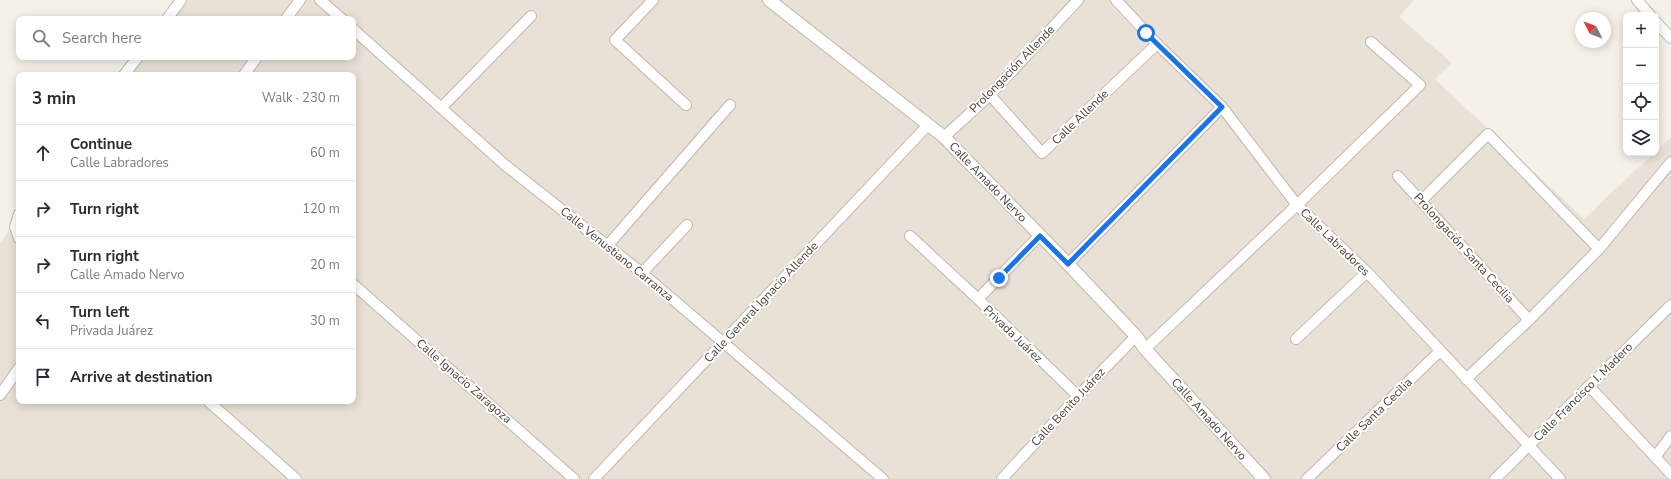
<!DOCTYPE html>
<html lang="en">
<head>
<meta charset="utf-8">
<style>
  body { margin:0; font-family:"Nunito Sans",sans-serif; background:#f2f2f3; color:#2b2b33 }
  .controls { position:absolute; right:12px; top:12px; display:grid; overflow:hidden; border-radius:8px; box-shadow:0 2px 10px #0003 }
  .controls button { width:36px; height:36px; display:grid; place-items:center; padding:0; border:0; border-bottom:1px solid #e1e1e2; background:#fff; color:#2b2b33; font:20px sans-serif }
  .compass { position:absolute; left:1575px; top:12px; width:36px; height:36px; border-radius:50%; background:#fff; box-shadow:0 2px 10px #0003; rotate:312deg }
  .stop { position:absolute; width:12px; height:12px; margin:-9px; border:3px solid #1a73e8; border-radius:50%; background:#fff }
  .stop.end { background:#1a73e8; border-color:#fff; box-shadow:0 1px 4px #0008 }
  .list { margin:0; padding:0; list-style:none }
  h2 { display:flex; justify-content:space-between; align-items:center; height:52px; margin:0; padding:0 16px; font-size:17px }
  h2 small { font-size:13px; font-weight:400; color:#7c7c81 }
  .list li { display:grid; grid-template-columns:26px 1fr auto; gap:12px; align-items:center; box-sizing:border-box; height:56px; padding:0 16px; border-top:1px solid #e1e1e2 }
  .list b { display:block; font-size:15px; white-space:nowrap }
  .list p { margin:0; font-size:13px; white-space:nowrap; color:#7c7c81 }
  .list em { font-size:13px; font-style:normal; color:#7c7c81 }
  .icon { flex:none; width:22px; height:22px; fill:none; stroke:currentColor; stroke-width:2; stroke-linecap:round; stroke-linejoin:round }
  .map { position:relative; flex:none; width:1671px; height:479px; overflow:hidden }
  .search { position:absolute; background:#fff; box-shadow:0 2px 10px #0003; left:16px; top:16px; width:340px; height:44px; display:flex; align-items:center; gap:10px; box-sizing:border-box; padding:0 14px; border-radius:8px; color:#7c7c81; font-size:15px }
  .panel { position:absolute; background:#fff; box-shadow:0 2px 10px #0003; left:16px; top:72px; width:340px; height:332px; border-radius:8px }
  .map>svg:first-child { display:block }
  .residential { fill:#e9e1d6 }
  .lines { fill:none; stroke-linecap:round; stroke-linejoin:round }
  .minor-casing { stroke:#c1b7aa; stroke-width:12 }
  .tertiary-casing { stroke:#c1b7aa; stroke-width:14 }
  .minor { stroke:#fff; stroke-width:10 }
  .tertiary { stroke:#fff; stroke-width:12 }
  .route { stroke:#1a73e8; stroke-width:5 }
  .labels { text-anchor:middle; stroke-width:4; stroke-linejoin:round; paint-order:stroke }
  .street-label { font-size:12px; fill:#494036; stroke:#fff }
</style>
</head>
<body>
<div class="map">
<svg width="1671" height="479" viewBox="0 0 1671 479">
  <rect width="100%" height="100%" fill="#f5f0e8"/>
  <polygon class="residential" points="174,0 1414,0 1399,17 1452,63 1435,79 1584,219 1654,153 1656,153 1656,151 1671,137 1671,479 0,479 0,243 19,217 19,401 353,401 353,75 121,75 133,57 353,57 353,19 161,19"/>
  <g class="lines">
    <defs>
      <g id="minor">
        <polyline points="320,0 342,19"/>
        <polyline points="653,0 615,40 686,105"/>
        <polyline points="1116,0 1157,44 1222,107 1297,205 1367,272 1560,479"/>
        <polyline points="1637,0 1650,15"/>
        <polyline points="167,19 181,0"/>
        <polyline points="286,19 300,0"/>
        <polyline points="1656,22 1671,38"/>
        <polyline points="353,29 505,165 642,273 883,479"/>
        <polyline points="124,75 138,57"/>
        <polyline points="244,75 257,57"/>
        <polyline points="990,95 1042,153 1157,44"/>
        <polyline points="442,107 531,16"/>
        <polyline points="944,137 990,95 1078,0"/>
        <polyline points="1398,176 1529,320"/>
        <polyline points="1421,201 1488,134 1599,249"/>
        <polyline points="19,214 15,227 19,238"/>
        <polyline points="910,236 978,299 1078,396"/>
        <polyline points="608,245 730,105"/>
        <polyline points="1068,264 1222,107"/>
        <polyline points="642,273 687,225"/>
        <polyline points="353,284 574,479"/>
        <polyline points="978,299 1040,235"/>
        <polyline points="1296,339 1367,272"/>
        <polyline points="1145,349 1297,205 1420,85 1371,42"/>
        <polyline points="1466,379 1529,320 1599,249 1671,162"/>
        <polyline points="1589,386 1671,474"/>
        <polyline points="0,395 19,368"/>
        <polyline points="208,401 296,479"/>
        <polyline points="1655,457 1671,436"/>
        <polyline points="594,479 928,125"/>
        <polyline points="1002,479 1078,396 1136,336"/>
        <polyline points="1307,479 1440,351"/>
        <polyline points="1495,479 1671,305"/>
      </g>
      <polyline id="tertiary" points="769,0 944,137 1068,264 1136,336 1145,349 1264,479"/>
    </defs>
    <use href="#minor" class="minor-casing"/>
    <use href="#tertiary" class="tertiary-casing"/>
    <use href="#minor" class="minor"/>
    <use href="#tertiary" class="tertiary"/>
  </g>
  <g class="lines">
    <polyline class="route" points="999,278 1040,236 1068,264 1222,107 1146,33"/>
  </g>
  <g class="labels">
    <g class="street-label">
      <text transform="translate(1012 69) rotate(-46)" y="4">Prolongación Allende</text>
      <text transform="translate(1080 117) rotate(-44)" y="4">Calle Allende</text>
      <text transform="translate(988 182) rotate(46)" y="4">Calle Amado Nervo</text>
      <text transform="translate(1335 242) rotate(44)" y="4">Calle Labradores</text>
      <text transform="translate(1464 248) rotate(48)" y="4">Prolongación Santa Cecilia</text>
      <text transform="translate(617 254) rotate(39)" y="4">Calle Venustiano Carranza</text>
      <text transform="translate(761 302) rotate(-47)" y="4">Calle General Ignacio Allende</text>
      <text transform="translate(1013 334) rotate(44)" y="4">Privada Juárez</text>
      <text transform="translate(464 381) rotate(41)" y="4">Calle Ignacio Zaragoza</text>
      <text transform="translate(1583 392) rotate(-45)" y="4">Calle Francisco I. Madero</text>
      <text transform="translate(1068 407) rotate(-47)" y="4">Calle Benito Juárez</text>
      <text transform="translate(1374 415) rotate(-44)" y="4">Calle Santa Cecilia</text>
      <text transform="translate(1209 419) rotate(48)" y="4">Calle Amado Nervo</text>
    </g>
  </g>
</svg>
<div class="controls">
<button>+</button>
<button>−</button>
<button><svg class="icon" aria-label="locate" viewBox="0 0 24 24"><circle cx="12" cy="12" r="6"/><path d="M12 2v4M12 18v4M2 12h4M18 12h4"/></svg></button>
<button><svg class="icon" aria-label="layers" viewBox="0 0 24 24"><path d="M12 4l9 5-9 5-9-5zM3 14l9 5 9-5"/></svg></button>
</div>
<svg class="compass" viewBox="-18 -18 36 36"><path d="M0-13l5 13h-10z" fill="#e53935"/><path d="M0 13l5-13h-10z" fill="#7c7c81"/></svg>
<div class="stop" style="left:1146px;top:33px"></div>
<div class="stop end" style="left:999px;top:278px"></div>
<div class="search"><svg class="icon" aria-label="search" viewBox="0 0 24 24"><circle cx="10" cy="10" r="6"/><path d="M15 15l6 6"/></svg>Search here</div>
<section class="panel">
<h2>3 min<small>Walk · 230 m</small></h2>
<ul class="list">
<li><svg class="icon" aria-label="ahead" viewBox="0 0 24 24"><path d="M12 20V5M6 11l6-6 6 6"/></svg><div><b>Continue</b><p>Calle Labradores</p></div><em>60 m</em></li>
<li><svg class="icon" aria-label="right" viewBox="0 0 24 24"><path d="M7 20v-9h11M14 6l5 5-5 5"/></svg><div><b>Turn right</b></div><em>120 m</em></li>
<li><svg class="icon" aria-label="right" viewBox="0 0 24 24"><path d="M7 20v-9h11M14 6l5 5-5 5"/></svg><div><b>Turn right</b><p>Calle Amado Nervo</p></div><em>20 m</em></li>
<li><svg class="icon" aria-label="left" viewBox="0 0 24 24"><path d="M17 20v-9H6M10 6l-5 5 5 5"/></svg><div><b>Turn left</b><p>Privada Juárez</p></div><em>30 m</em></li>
<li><svg class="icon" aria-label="arrive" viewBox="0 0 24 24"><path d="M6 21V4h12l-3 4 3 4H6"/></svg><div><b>Arrive at destination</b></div></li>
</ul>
</section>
</div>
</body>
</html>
